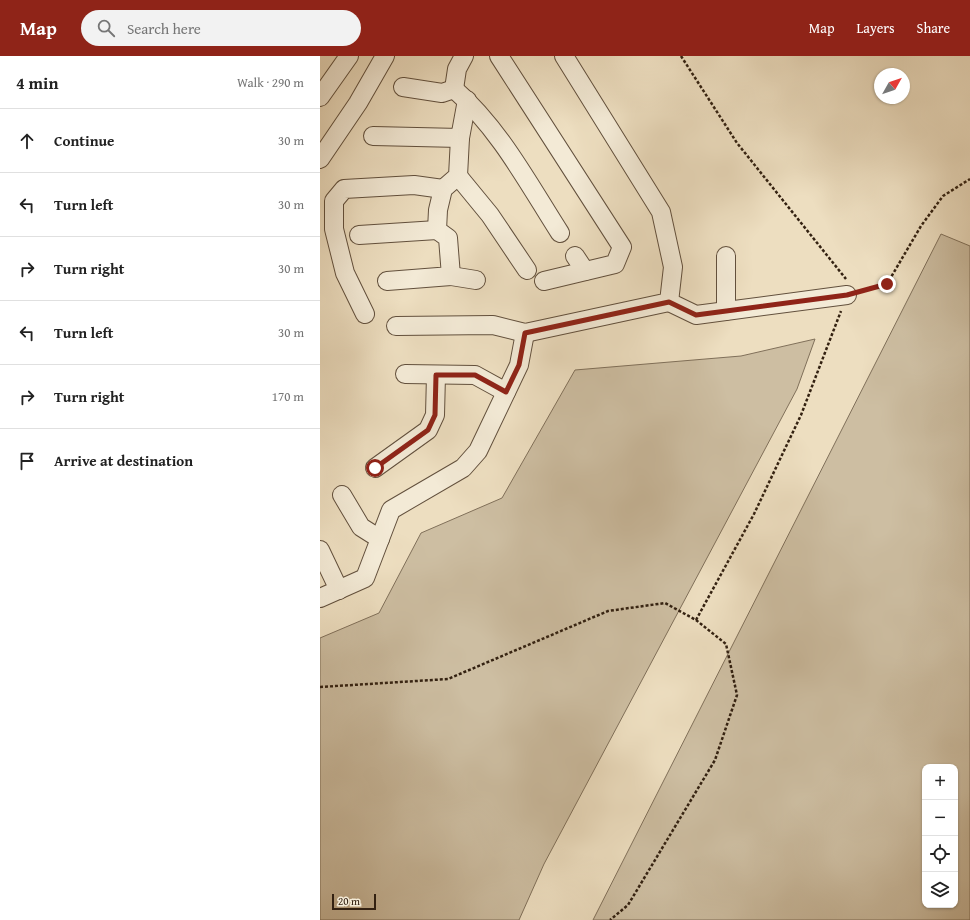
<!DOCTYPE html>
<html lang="en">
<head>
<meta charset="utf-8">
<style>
  body { margin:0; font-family:"Gentium Book Plus",serif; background:#f2f2f2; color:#222 }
  .controls { position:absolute; right:12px; bottom:12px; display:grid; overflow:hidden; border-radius:8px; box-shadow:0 1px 3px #0004 }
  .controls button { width:36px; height:36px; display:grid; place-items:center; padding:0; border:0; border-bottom:1px solid #e0e0e0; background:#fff; color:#222; font:20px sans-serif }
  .compass { position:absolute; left:554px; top:12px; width:36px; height:36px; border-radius:50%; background:#fff; box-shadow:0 1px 3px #0004; rotate:50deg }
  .scale { position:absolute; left:12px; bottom:10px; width:44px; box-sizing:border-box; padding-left:4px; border:2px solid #332111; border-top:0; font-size:11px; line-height:14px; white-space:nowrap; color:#332111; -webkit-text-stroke:3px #f3ead6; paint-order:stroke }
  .stop { position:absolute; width:12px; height:12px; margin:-9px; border:3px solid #8f2418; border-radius:50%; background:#fff }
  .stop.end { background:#8f2418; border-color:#fff; box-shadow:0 1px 4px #0008 }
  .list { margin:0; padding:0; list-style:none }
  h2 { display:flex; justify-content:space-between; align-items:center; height:52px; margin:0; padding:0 16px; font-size:17px }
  h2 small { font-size:13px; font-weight:400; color:#767676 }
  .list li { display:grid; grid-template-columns:26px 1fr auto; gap:12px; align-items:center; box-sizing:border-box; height:64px; padding:0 16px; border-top:1px solid #e0e0e0 }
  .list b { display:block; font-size:15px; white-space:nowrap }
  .list em { font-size:13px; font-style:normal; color:#767676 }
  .icon { flex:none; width:22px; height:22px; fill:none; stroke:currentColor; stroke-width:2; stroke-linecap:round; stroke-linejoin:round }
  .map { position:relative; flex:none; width:650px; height:864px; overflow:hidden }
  header { display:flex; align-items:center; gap:24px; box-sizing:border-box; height:56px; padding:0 20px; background:#8f2418; color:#fff }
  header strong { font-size:19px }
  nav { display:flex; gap:22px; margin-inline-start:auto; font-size:14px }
  .search { width:280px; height:36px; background:#f2f2f2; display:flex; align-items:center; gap:10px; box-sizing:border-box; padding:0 14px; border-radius:22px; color:#767676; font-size:15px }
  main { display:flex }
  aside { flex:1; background:#fff }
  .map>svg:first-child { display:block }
  .green { fill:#cdbea2; stroke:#80705a; fill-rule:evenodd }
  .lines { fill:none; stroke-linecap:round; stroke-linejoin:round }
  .minor-casing { stroke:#62503d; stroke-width:20 }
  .path { stroke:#332111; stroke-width:2.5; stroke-dasharray:3 2; stroke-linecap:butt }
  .minor { stroke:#f3ead6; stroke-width:18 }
  .route { stroke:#8f2418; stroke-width:5 }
</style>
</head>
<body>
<header>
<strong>Map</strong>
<div class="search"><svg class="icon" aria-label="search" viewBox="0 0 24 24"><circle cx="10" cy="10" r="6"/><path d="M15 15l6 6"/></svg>Search here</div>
<nav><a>Map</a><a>Layers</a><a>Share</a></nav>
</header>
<main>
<aside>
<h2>4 min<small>Walk · 290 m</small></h2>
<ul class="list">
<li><svg class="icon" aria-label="ahead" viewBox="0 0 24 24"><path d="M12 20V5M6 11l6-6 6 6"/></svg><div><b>Continue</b></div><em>30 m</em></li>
<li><svg class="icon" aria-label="left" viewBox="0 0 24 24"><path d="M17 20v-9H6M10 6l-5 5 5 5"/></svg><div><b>Turn left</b></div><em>30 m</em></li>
<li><svg class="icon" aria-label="right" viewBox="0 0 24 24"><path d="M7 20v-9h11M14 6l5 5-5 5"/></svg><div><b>Turn right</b></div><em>30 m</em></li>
<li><svg class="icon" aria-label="left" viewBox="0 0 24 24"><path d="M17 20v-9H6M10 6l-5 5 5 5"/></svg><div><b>Turn left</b></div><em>30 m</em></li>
<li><svg class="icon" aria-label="right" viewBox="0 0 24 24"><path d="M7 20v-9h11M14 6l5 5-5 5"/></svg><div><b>Turn right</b></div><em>170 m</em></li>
<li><svg class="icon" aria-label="arrive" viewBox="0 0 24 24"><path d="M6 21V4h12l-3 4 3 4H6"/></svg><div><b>Arrive at destination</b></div></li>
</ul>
</aside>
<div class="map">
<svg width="650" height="864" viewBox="0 0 650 864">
  <rect width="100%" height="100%" fill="#eddec0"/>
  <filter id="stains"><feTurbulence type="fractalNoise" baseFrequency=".005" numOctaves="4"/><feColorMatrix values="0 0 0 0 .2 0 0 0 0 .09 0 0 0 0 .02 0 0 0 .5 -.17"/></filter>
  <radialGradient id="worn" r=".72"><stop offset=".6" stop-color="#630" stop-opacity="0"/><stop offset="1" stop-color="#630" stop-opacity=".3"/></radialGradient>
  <g class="green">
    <path d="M621 178 650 190V864H273ZM605 711H635V849H605Z"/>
    <polygon points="495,283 477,333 224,808 199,864 0,864 0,582 59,557 101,477 182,442 255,314 421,300"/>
  </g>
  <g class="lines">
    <defs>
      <g id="minor">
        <polyline points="179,0 302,191 295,208 224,225"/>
        <polyline points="83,31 122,37 134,33 137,13 144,0"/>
        <path d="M134 33C179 72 208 127 240 177"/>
        <polyline points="0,41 29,0"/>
        <polyline points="53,80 140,82 147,44"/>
        <polyline points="0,103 38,47 65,0"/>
        <polyline points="138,120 170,159 207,214"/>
        <polyline points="39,179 117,174"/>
        <polyline points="255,200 265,215"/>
        <polyline points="131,220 156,224"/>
        <polyline points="67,225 131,220 128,182 117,174 118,154 123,133 138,120 140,82"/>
        <polyline points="349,246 376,259 527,239"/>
        <polyline points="406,255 406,200"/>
        <polyline points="45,258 25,217 14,173 14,145 24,133 94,129 123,133"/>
        <polyline points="76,270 173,269 205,277 349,246 353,211 341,156 244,0"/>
        <polyline points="85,318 155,319 186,336"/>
        <polyline points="55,412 108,374 115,359 116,319"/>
        <polyline points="22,439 41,471 60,483"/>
        <polyline points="0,494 19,534"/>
        <polyline points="0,542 45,522 71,454 143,412 158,395 199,309 205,277"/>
      </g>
    </defs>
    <use href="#minor" class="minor-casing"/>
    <g class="path">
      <polyline points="361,0 417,87 526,223"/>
      <polyline points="542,235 567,228 601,170 623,140 650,123"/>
      <polyline points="376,564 434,458 481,359 521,255"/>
      <polyline points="0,631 128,623 288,555 345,547 376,564 406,588 417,639 395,704 308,849 290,864"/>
    </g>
    <use href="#minor" class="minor"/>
  </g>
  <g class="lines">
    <polyline class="route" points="55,412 108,374 115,359 116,319 155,319 186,336 199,309 205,277 349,246 376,259 527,239 567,228"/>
  </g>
  <rect width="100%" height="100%" filter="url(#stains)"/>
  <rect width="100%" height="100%" fill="url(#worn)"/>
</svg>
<div class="controls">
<button>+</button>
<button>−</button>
<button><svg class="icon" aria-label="locate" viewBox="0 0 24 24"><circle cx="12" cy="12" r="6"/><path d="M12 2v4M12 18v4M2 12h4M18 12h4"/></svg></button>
<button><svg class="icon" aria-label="layers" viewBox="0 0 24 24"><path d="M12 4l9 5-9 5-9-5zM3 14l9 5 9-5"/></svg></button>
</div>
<svg class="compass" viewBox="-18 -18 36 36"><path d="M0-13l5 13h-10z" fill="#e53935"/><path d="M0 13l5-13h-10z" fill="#767676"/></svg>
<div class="scale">20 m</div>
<div class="stop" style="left:55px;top:412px"></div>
<div class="stop end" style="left:567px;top:228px"></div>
</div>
</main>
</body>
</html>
